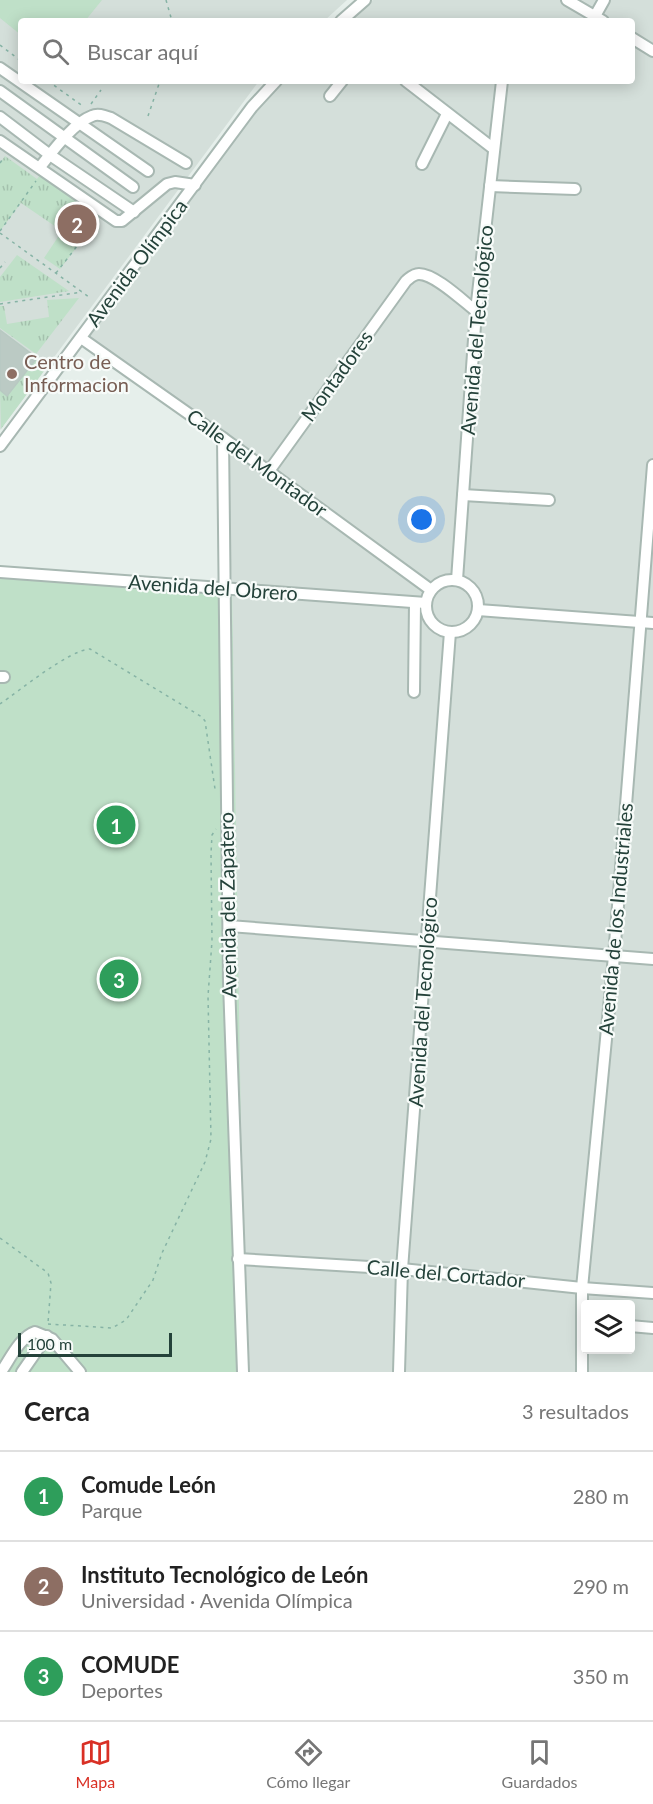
<!DOCTYPE html>
<html lang="es">
<head>
<meta charset="utf-8">
<style>
  body { margin:0; font-family:Lato,sans-serif; background:#f6f6f6; color:#222 }
  .controls { position:absolute; right:18px; bottom:18px; display:grid; overflow:hidden; border-radius:6px; box-shadow:0 3px 15px #0003 }
  .controls button { width:54px; height:54px; display:grid; place-items:center; padding:0; border:0; border-bottom:2px solid #e0e0e0; background:#fff; color:#222; font:30px sans-serif }
  .scale { position:absolute; left:18px; bottom:15px; width:154px; box-sizing:border-box; padding-left:6px; border:3px solid #24423a; border-top:0; font-size:16px; line-height:21px; white-space:nowrap; color:#24423a; -webkit-text-stroke:4px #f7fbf9; paint-order:stroke }
  .you { position:absolute; left:422px; top:520px; width:21px; height:21px; margin:-15px; border:4px solid #fff; border-radius:50%; background:#1a73e8; box-shadow:0 0 0 9px #1a73e833 }
  .badge { display:grid; place-items:center; width:39px; height:39px; border-radius:50%; background:#d93025; color:#fff; font-size:20px; font-weight:700 }
  .pin { position:absolute; translate:-50% -50%; border:3px solid #fff; box-shadow:0 2px 6px #0006 }
  .list { margin:0; padding:0; list-style:none }
  h2 { display:flex; justify-content:space-between; align-items:center; height:78px; margin:0; padding:0 24px; font-size:26px }
  h2 small { font-size:20px; font-weight:400; color:#767676 }
  .list li { display:grid; grid-template-columns:39px 1fr auto; gap:18px; align-items:center; box-sizing:border-box; height:90px; padding:0 24px; border-top:2px solid #e0e0e0 }
  .list b { display:block; font-size:22px; white-space:nowrap }
  .list p { margin:0; font-size:20px; white-space:nowrap; color:#767676 }
  .list em { font-size:20px; font-style:normal; color:#767676 }
  .icon { flex:none; width:33px; height:33px; fill:none; stroke:currentColor; stroke-width:2; stroke-linecap:round; stroke-linejoin:round }
  .map { position:relative; flex:none; width:653px; height:1372px; overflow:hidden }
  .search { position:absolute; background:#fff; box-shadow:0 3px 15px #0003; left:18px; right:18px; top:18px; height:66px; display:flex; align-items:center; gap:15px; box-sizing:border-box; padding:0 21px; border-radius:6px; color:#767676; font-size:22px }
  .sheet { height:348px; background:#fff }
  nav { display:flex; justify-content:space-around; align-items:center; box-sizing:border-box; height:84px; border-top:2px solid #e0e0e0; background:#fff; font-size:16px; color:#767676 }
  nav a { display:grid; justify-items:center; gap:3px }
  nav .on { color:#d93025 }
  .map>svg:first-child { display:block }
  .built { fill:#d4dfda; fill-rule:evenodd }
  .grass { fill:url(#grass-tufts) }
  .green { fill:#bfe0c8 }
  .building { fill:#bbcac4; stroke:#b8c9c2; stroke-width:1.5 }
  .lines { fill:none; stroke-linecap:round; stroke-linejoin:round }
  .minor-casing { stroke:#a8b8b2; stroke-width:14 }
  .path { stroke:#86b3a5; stroke-width:1.5; stroke-dasharray:3 4.5; stroke-linecap:butt }
  .minor { stroke:#fff; stroke-width:10 }
  .education-dot { fill:#8d6e63; stroke:#f7fbf9; stroke-width:2 }
  .labels { text-anchor:middle; stroke-width:4.5; stroke-linejoin:round; paint-order:stroke }
  .street-label { font-size:20px; fill:#24423a; stroke:#f7fbf9 }
  .education-label { font-size:20px; fill:#785e54; stroke:#f7fbf9; text-anchor:start }
</style>
</head>
<body>
<div class="map">
<svg width="653" height="1372" viewBox="0 0 653 1372">
  <defs>
    <pattern id="grass-tufts" width="24" height="20" patternUnits="userSpaceOnUse" patternTransform="scale(1.5)"><rect width="24" height="20" fill="#bfe0c8"/><path d="M3 7l-1-3M5 7V3M7 7l1-3M15 17l-1-3M17 17v-4M19 17l1-3" fill="none" stroke="#a4c1ad"/></pattern>
  </defs>
  <rect width="100%" height="100%" fill="#e6efeb"/>
  <g class="built">
    <polygon points="0,0 347,0 324,21 21,21 21,81 259,81 0,430"/>
    <path d="M373 0H653V1372H244L232 585 224 434 88 336 276 81H632V21H348ZM586 1304H630V1350H586Z"/>
  </g>
  <g class="grass">
    <polygon points="5,156 37,179 40,175 99,218 60,269 44,258 62,231 21,203 0,231 0,163"/>
    <polygon points="17,255 69,291 0,302 0,277"/>
    <polygon points="79,298 36,354 0,328 0,306 4,306 7,324 49,317 47,300"/>
    <polygon points="37,358 47,367 1,429 0,390 7,395"/>
  </g>
  <g class="green">
    <polygon points="0,0 102,0 85,21 21,21 21,35 0,18"/>
    <polygon points="0,576 232,585 245,1372 0,1372"/>
  </g>
  <polygon class="building" points="0,330 37,358 7,396 0,390"/>
  <g class="lines">
    <defs>
      <g id="minor">
        <polyline points="567,0 603,21"/>
        <polyline points="595,16 604,0"/>
        <polyline points="341,21 365,0"/>
        <polyline points="632,38 653,51"/>
        <polyline points="0,68 148,171"/>
        <polyline points="406,81 494,149"/>
        <polyline points="0,91 133,187"/>
        <polyline points="330,96 342,81"/>
        <polyline points="0,117 50,155 134,212"/>
        <polyline points="0,141 116,221 122,221 167,184 175,182 195,185"/>
        <polyline points="422,164 447,114"/>
        <path d="M40 167C52 152 73 123 92 116 98 113 105 116 111 118L186 163"/>
        <polyline points="490,186 575,189"/>
        <polyline points="81,338 223,438 431,590"/>
        <polyline points="223,438 229,983 243,1372"/>
        <polyline points="0,446 252,107 276,81"/>
        <path d="M269 471 406 281C410 278 413 274 419 274 435 274 463 301 476 311"/>
        <polyline points="463,495 549,500"/>
        <polyline points="0,572 426,603"/>
        <circle cx="452" cy="606" r="26"/>
        <polyline points="457,580 476,311 502,81"/>
        <polyline points="478,610 653,623"/>
        <polyline points="0,677 4,677"/>
        <polyline points="414,692 415,603"/>
        <polyline points="229,926 653,959"/>
        <polyline points="238,1259 402,1269 582,1288 653,1293"/>
        <polyline points="630,1326 653,1328"/>
        <path d="M1 1372C10 1359 20 1337 35 1332L52 1339 80 1372"/>
        <polyline points="22,1372 47,1336"/>
        <polyline points="399,1372 402,1269 450,632"/>
        <polyline points="582,1372 582,1288 614,956 653,465"/>
      </g>
    </defs>
    <use href="#minor" class="minor-casing"/>
    <g class="path">
      <polyline points="166,0 172,21"/>
      <polyline points="0,45 21,61"/>
      <polyline points="48,81 84,107"/>
      <polyline points="91,104 101,90"/>
      <polyline points="148,116 160,81"/>
      <polyline points="0,163 4,157"/>
      <polyline points="0,231 36,181"/>
      <polyline points="0,233 89,297"/>
      <polyline points="0,268 5,262"/>
      <polyline points="56,273 96,222"/>
      <polyline points="0,304 82,292"/>
      <path d="M0 704C19 691 69 650 90 649L202 717 205 721 215 789"/>
      <polyline points="0,1238 48,1273 51,1283 48,1323"/>
      <polyline points="48,1324 112,1328 126,1320 153,1280 162,1253 205,1162 211,1139 208,996 212,941 211,854 212,835 216,829"/>
    </g>
    <use href="#minor" class="minor"/>
  </g>
  <circle class="education-dot" cx="12" cy="374" r="6"/>
  <g class="labels">
    <g class="street-label">
      <text transform="translate(137 263) rotate(-53)" y="7">Avenida Olímpica</text>
      <text transform="translate(477 330) rotate(-85)" y="7">Avenida del Tecnológico</text>
      <text transform="translate(337 376) rotate(-54)" y="7">Montadores</text>
      <text transform="translate(257 463) rotate(36)" y="7">Calle del Montador</text>
      <text transform="translate(213 588) rotate(4)" y="7">Avenida del Obrero</text>
      <text transform="translate(228 905) rotate(-91)" y="7">Avenida del Zapatero</text>
      <text transform="translate(616 919) rotate(-85)" y="7">Avenida de los Industriales</text>
      <text transform="translate(423 1002) rotate(-86)" y="7">Avenida del Tecnológico</text>
      <text transform="translate(446 1274) rotate(5)" y="7">Calle del Cortador</text>
    </g>
    <g class="education-label">
      <text x="24" y="369">Centro de<tspan x="24" dy="23">Informacion</tspan></text>
    </g>
  </g>
</svg>
<div class="controls">
<button><svg class="icon" aria-label="layers" viewBox="0 0 24 24"><path d="M12 4l9 5-9 5-9-5zM3 14l9 5 9-5"/></svg></button>
</div>
<div class="scale">100 m</div>
<div class="you"></div>
<div class="pin badge" style="left:116px;top:825px;background:#2e9e5b">1</div>
<div class="pin badge" style="left:77px;top:224px;background:#8d6e63">2</div>
<div class="pin badge" style="left:119px;top:979px;background:#2e9e5b">3</div>
<div class="search"><svg class="icon" aria-label="search" viewBox="0 0 24 24"><circle cx="10" cy="10" r="6"/><path d="M15 15l6 6"/></svg>Buscar aquí</div>
</div>
<section class="sheet">
<h2>Cerca<small>3 resultados</small></h2>
<ul class="list">
<li><span class="badge" style="background:#2e9e5b">1</span><div><b>Comude León</b><p>Parque</p></div><em>280 m</em></li>
<li><span class="badge" style="background:#8d6e63">2</span><div><b>Instituto Tecnológico de León</b><p>Universidad · Avenida Olímpica</p></div><em>290 m</em></li>
<li><span class="badge" style="background:#2e9e5b">3</span><div><b>COMUDE</b><p>Deportes</p></div><em>350 m</em></li>
</ul>
</section>
<nav>
<a class="on"><svg class="icon" aria-label="map" viewBox="0 0 24 24"><path d="M3 6l6-2 6 2 6-2v14l-6 2-6-2-6 2zM9 4v14M15 6v14"/></svg>Mapa</a>
<a><svg class="icon" aria-label="directions" viewBox="0 0 24 24"><path d="M12 3l9 9-9 9-9-9zM9 14v-3h6M13 9l2 2-2 2"/></svg>Cómo llegar</a>
<a><svg class="icon" aria-label="saved" viewBox="0 0 24 24"><path d="M7 4h10v16l-5-4-5 4z"/></svg>Guardados</a>
</nav>
</body>
</html>
